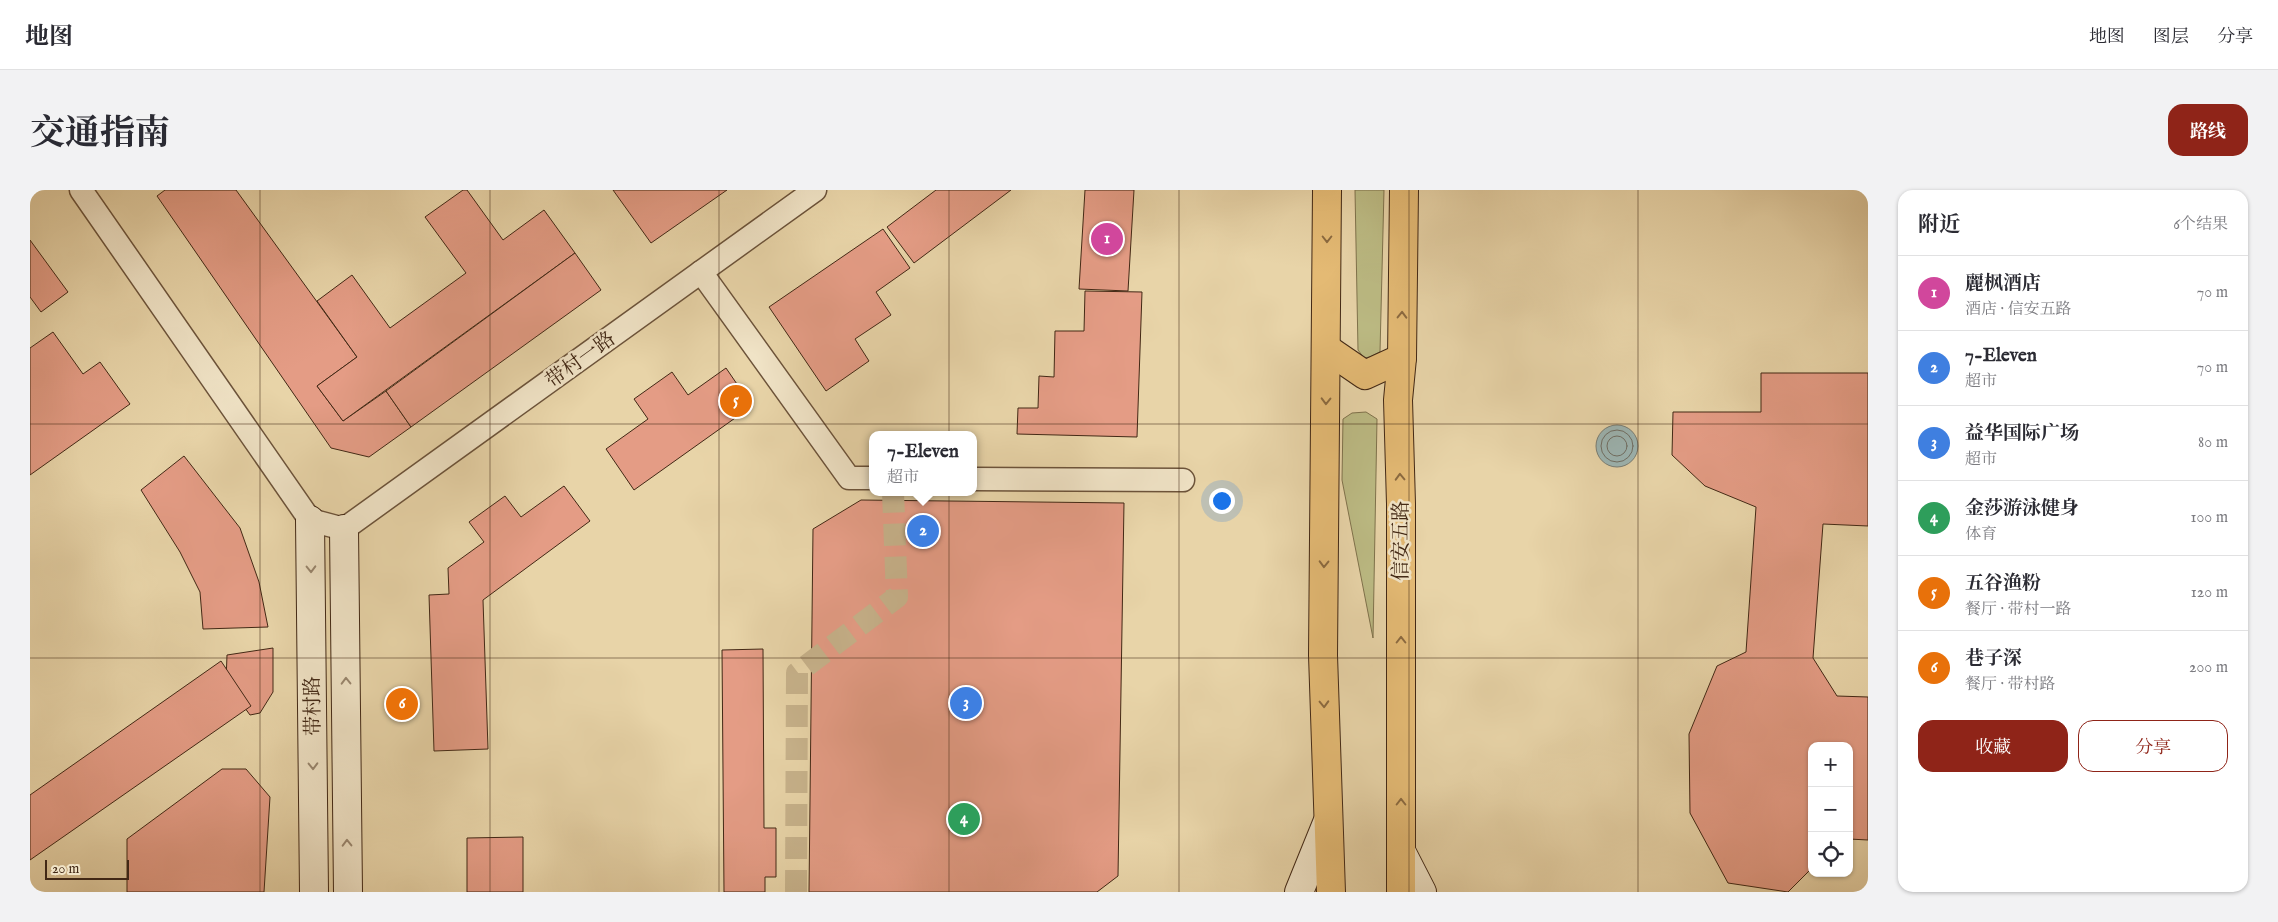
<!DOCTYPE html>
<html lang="zh">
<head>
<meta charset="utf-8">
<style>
  body { margin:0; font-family:"IM FELL English","Noto Serif SC",serif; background:#f2f2f3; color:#2b2b33 }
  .controls { position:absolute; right:15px; bottom:15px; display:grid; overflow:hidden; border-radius:10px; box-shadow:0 1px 4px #0004 }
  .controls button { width:45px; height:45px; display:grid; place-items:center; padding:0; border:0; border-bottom:1px solid #e1e1e2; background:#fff; color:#2b2b33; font:25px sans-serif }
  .scale { position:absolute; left:15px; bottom:12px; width:84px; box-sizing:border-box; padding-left:5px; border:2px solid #422815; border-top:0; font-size:14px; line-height:18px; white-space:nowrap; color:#422815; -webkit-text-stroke:4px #f0e3c6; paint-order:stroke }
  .you { position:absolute; left:1191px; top:310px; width:18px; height:18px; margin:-12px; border:4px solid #fff; border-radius:50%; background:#1a73e8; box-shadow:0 0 0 8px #1a73e833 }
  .badge { display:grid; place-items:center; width:32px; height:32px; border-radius:50%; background:#8f2418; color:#fff; font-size:16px; font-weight:700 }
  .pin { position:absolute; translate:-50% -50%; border:2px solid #fff; box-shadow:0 1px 5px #0006 }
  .popup { position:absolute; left:839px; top:241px; width:108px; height:65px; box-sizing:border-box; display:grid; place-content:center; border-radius:10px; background:#fff; filter:drop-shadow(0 1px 4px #0005); font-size:16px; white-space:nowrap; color:#7c7c81 }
  .popup b { font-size:19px; color:#2b2b33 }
  .popup::after { content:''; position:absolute; left:50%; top:100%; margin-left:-10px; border:10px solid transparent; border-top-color:#fff }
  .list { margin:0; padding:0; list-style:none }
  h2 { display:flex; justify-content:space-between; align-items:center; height:65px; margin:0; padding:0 20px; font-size:21px }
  h2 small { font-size:16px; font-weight:400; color:#7c7c81 }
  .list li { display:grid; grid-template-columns:32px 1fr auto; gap:15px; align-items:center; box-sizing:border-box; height:75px; padding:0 20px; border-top:1px solid #e1e1e2 }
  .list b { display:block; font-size:19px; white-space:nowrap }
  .list p { margin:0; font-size:16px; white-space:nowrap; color:#7c7c81 }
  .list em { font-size:16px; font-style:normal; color:#7c7c81 }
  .actions { display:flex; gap:10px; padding:15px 20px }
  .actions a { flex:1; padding:11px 0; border:1px solid #8f2418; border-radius:15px; text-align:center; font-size:18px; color:#8f2418 }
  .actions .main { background:#8f2418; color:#fff }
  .icon { flex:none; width:28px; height:28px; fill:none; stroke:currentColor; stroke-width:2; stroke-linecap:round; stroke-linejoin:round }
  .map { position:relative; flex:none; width:1838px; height:702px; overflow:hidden; border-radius:15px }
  header { display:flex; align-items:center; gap:30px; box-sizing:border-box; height:70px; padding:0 25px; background:#fff; border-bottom:1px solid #e1e1e2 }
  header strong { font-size:24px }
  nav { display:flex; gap:28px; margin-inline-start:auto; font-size:18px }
  .intro { display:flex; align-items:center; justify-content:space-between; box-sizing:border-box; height:120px; padding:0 30px }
  h1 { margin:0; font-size:35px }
  .button { padding:12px 22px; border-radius:15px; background:#8f2418; color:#fff; font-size:18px; font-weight:700 }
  main { display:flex; gap:30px; padding:0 30px }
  aside { flex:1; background:#fff; border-radius:15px; box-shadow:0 1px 4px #0004 }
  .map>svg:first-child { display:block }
  .green { fill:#bcbb84; stroke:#7f724c }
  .water { fill:#9cb5b3; stroke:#787d74 }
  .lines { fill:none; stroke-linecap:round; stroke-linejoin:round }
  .shore { stroke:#6f6e64; stroke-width:1 }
  .building { fill:#e49c85; stroke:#422815 }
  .street-tunnel { stroke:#c7b28b; stroke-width:22; stroke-dasharray:22 11; stroke-linecap:butt }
  .street-casing { stroke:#6c533a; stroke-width:25 }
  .secondary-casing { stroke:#422815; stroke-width:30 }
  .primary-casing { stroke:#422815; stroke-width:30 }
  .street { stroke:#f0e3c6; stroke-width:22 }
  .secondary { stroke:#f0e3c6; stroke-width:28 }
  .primary { stroke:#e4ba74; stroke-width:28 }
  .oneway { stroke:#8b6a40 }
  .oneway2 { stroke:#99866e }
  .grid { fill:none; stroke:#422815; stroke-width:1; stroke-opacity:0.55 }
  .labels { text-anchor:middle; stroke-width:5; stroke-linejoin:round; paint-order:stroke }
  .street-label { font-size:20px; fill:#422815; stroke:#f0e3c6 }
</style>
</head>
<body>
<header>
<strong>地图</strong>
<nav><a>地图</a><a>图层</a><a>分享</a></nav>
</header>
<div class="intro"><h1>交通指南</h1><a class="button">路线</a></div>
<main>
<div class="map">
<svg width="1838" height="702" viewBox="0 0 1838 702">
  <rect width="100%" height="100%" fill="#e8d4a8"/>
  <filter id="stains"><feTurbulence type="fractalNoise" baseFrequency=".004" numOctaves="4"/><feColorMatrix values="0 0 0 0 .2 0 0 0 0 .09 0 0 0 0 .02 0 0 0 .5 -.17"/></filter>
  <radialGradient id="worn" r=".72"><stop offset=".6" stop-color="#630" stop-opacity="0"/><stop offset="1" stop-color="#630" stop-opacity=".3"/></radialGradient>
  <g class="green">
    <polygon points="1325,0 1354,0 1350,162 1340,167 1334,168 1328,160"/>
    <polygon points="1336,222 1347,229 1343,448 1312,290 1313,229 1322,223"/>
  </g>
  <circle class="water" cx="1587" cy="256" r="21"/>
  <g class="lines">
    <g class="shore">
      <circle cx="1587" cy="256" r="16"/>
      <circle cx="1587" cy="256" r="10"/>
    </g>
  </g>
  <g class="building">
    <polygon points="135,0 206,0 327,167 287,196 313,231 356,201 381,237 339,267 301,258 127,6"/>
    <polygon points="433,0 437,0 473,50 514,20 545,63 313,231 287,196 327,167 287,111 322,85 360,138 436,83 395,27"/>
    <polygon points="583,0 697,0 621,53"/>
    <polygon points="906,0 981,0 884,73 857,37"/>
    <polygon points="1055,0 1104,0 1098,101 1049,99"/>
    <polygon points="853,39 880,78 846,102 861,125 825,149 839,171 796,201 739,117"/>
    <polygon points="0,50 38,102 11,122 0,107"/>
    <polygon points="545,63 571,100 381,237 356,201"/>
    <polygon points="1055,101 1112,102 1107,247 987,244 988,218 1008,218 1009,186 1024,187 1025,141 1054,141"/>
    <polygon points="23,142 53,184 70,172 100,214 0,285 0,158"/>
    <polygon points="696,178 722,216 604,300 576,259 618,229 604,209 642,182 658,205"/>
    <polygon points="1731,183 1838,183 1838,336 1793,334 1783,468 1807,506 1838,507 1838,650 1819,649 1819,556 1782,556 1782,678 1758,702 1698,693 1660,623 1659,544 1687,476 1716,462 1726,317 1675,296 1642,265 1643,222 1731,222"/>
    <polygon points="154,266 210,338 229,392 238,437 173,439 170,402 150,362 111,300"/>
    <polygon points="534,296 560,331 453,410 458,559 404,561 399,405 419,404 418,378 454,352 439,332 475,306 491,327"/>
    <polygon points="831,310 1094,313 1088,686 1067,702 779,702 783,339"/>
    <polygon points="243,458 243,502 230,523 220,525 196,492 197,465"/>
    <polygon points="733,459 734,638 746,638 746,687 735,687 735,702 694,702 692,460"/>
    <polygon points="191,471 221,516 0,670 0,605"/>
    <polygon points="192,579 216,579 240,607 234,702 97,702 97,649"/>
    <polygon points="493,647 493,702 437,702 437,648"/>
  </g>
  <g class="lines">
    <polyline class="street-tunnel" points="766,702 767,483 867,407 863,302"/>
    <defs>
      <g id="street">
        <polyline points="51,0 280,330 314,339 785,0"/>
        <polyline points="671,82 819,288 843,288"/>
        <polyline points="943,289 1153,290"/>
      </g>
      <g id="secondary">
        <polyline points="280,330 284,702"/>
        <polyline points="314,339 318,702"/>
        <polyline points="1371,661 1392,702"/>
        <polyline points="1269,702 1297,633"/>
      </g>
      <g id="primary">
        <polyline points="1297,0 1293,465 1301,702"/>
        <polyline points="1297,159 1335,185 1372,168"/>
        <polyline points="1371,702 1371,314 1368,210 1372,168 1374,0"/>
      </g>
    </defs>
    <use href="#street" class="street-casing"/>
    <use href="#secondary" class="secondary-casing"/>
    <use href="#primary" class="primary-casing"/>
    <use href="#street" class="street"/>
    <use href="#secondary" class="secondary"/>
    <use href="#primary" class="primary"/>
  </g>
  <defs><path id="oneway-chevron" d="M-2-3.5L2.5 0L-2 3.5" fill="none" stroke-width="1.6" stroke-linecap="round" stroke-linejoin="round" transform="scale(1.25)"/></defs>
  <g class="oneway">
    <use href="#oneway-chevron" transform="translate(1297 49) rotate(90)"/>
    <use href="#oneway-chevron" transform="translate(1372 125) rotate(-89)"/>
    <use href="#oneway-chevron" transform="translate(1296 211) rotate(91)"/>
    <use href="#oneway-chevron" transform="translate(1370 287) rotate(-92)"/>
    <use href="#oneway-chevron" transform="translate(1294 374) rotate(91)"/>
    <use href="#oneway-chevron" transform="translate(1371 450) rotate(-90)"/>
    <use href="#oneway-chevron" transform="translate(1294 514) rotate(88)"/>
    <use href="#oneway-chevron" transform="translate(1371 612) rotate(-90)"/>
  </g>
  <g class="oneway2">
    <use href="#oneway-chevron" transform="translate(281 379) rotate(89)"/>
    <use href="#oneway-chevron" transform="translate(316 491) rotate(-91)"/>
    <use href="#oneway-chevron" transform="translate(283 576) rotate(89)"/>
    <use href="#oneway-chevron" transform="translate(317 653) rotate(-91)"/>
  </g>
  <path class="grid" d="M230 0V702M460 0V702M689 0V702M919 0V702M1149 0V702M1379 0V702M1608 0V702M0 234H1838M0 468H1838"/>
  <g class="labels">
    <g class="street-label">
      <text transform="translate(550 169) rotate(-36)" y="7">带村一路</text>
      <text transform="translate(1370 351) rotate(-90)" y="7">信安五路</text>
      <text transform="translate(282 516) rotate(-91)" y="7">带村路</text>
    </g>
  </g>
  <rect width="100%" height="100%" filter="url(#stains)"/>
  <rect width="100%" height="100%" fill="url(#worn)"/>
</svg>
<div class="controls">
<button>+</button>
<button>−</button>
<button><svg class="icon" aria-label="locate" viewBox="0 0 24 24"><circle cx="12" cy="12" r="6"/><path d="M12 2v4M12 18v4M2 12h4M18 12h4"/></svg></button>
</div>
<div class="scale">20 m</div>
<div class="you"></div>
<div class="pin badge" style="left:1077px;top:49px;background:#d1479c">1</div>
<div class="pin badge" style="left:893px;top:341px;background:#3f7fe0">2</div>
<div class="popup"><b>7-Eleven</b>超市</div>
<div class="pin badge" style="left:936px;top:513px;background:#3f7fe0">3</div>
<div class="pin badge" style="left:934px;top:629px;background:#2e9e5b">4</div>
<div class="pin badge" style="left:706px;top:211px;background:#e8710a">5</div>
<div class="pin badge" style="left:372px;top:514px;background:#e8710a">6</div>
</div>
<aside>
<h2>附近<small>6个结果</small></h2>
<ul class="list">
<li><span class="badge" style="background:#d1479c">1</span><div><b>麗枫酒店</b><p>酒店 · 信安五路</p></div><em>70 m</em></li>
<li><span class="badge" style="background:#3f7fe0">2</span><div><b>7-Eleven</b><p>超市</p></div><em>70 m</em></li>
<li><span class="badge" style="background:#3f7fe0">3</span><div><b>益华国际广场</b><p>超市</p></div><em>80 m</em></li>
<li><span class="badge" style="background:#2e9e5b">4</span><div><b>金莎游泳健身</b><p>体育</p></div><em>100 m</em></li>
<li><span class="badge" style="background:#e8710a">5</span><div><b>五谷渔粉</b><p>餐厅 · 带村一路</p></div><em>120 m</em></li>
<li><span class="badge" style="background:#e8710a">6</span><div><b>巷子深</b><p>餐厅 · 带村路</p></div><em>200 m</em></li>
</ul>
<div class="actions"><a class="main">收藏</a><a>分享</a></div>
</aside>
</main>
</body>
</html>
